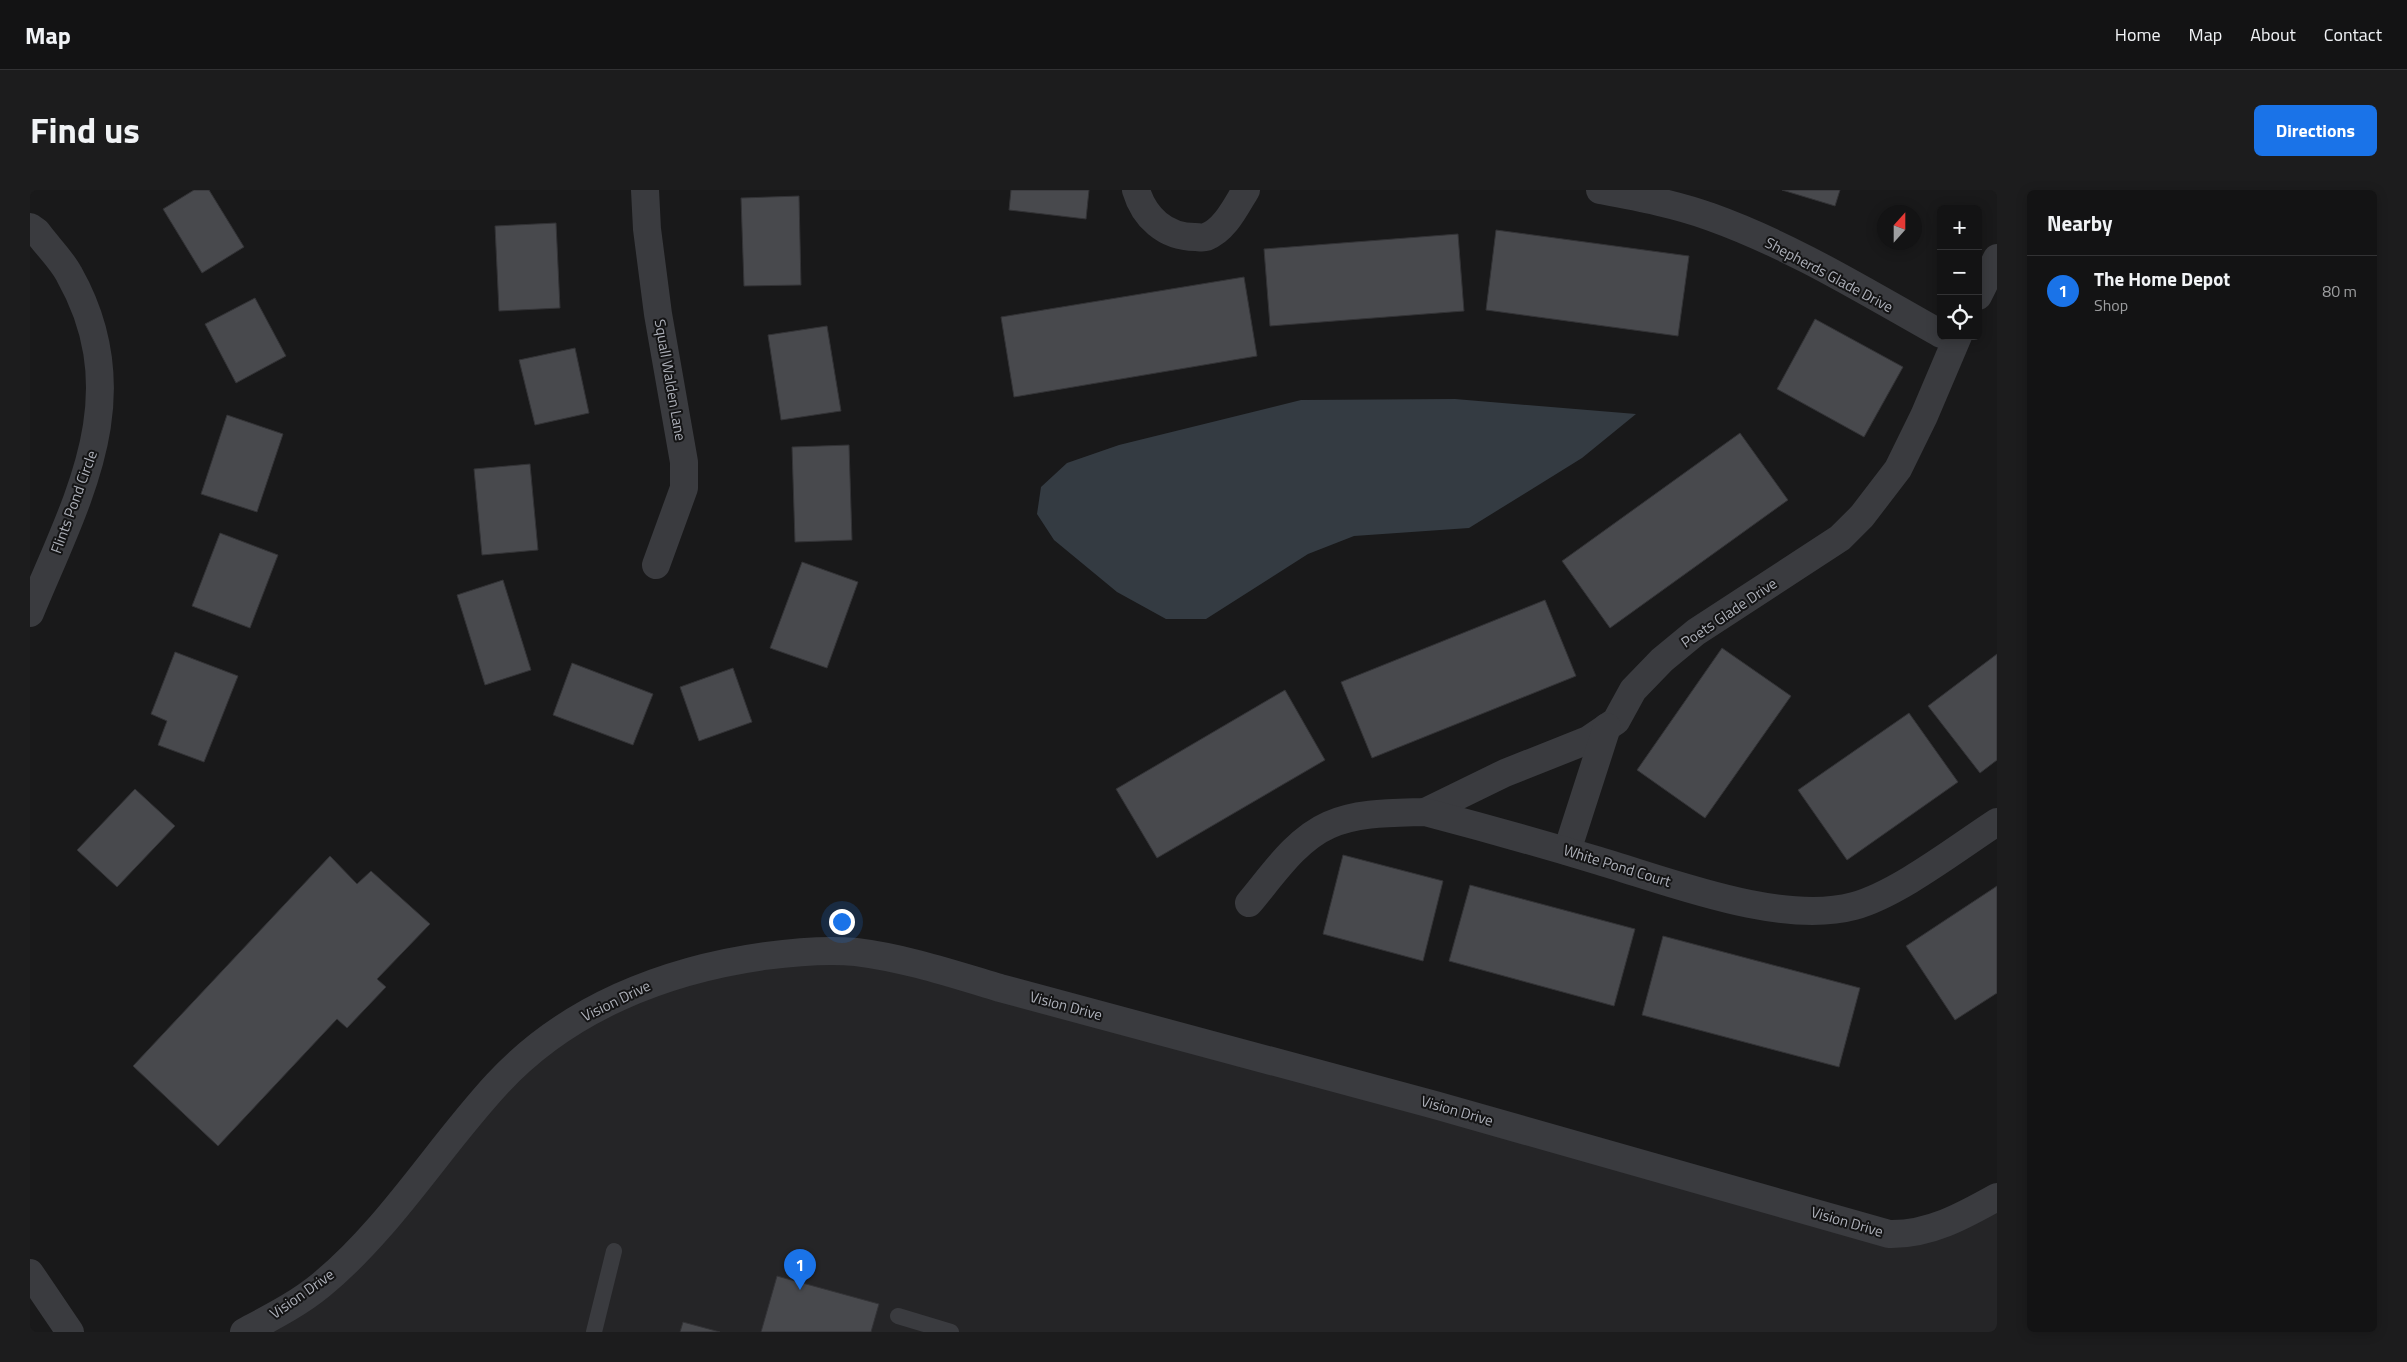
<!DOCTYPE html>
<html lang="en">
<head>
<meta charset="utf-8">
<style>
  body { margin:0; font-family:"Titillium Web",sans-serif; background:#1c1c1d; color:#f1f3f6 }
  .controls { position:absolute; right:15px; top:15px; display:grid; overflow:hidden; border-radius:8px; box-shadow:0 2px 12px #0003 }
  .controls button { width:45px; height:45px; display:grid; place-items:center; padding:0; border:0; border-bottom:1px solid #323234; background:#131314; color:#f1f3f6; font:25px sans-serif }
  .compass { position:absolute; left:1847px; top:15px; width:45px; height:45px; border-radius:50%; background:#131314; box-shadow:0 2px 12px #0003; rotate:21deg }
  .you { position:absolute; left:811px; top:731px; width:18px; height:18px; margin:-12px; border:4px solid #fff; border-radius:50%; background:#1a73e8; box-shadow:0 0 0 8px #1a73e833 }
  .badge { display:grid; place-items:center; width:32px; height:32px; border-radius:50%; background:#1a73e8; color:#fff; font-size:16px; font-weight:700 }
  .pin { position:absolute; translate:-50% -41px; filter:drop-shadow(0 1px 2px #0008) }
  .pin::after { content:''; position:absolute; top:26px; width:18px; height:15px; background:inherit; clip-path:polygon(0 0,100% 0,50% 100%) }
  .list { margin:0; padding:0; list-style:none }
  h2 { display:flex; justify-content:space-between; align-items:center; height:65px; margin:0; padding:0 20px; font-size:21px }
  h2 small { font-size:16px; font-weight:400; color:#9d9ea0 }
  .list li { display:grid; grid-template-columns:32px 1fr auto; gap:15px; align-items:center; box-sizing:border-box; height:70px; padding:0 20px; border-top:1px solid #323234 }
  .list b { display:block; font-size:19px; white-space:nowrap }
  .list p { margin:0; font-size:16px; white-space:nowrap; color:#9d9ea0 }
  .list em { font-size:16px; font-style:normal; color:#9d9ea0 }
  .icon { flex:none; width:28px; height:28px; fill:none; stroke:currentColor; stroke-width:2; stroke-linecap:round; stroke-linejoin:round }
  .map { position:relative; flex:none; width:1967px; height:1142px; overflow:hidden; border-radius:8px }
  header { display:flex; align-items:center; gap:30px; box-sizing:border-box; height:70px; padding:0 25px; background:#131314; border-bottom:1px solid #323234 }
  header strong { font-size:24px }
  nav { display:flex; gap:28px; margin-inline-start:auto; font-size:18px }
  .intro { display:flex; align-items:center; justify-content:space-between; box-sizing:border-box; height:120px; padding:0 30px }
  h1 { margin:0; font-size:35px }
  .button { padding:12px 22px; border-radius:8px; background:#1a73e8; color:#fff; font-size:18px; font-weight:700 }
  main { display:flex; gap:30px; padding:0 30px }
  aside { flex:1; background:#131314; border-radius:8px; box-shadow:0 2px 12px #0003 }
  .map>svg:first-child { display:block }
  .built { fill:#252527 }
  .water { fill:#343b42 }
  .building { fill:#48494d; stroke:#333336 }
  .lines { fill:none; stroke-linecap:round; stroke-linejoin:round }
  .service { stroke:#3a3b3f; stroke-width:16 }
  .minor { stroke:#3a3b3f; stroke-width:28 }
  .tertiary { stroke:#3a3b3f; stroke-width:28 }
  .labels { text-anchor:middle; stroke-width:4; stroke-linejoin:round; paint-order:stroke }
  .street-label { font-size:15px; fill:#adb0b9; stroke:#141415 }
</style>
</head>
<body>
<header>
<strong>Map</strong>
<nav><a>Home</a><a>Map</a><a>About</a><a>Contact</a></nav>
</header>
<div class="intro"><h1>Find us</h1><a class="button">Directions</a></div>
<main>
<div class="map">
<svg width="1967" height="1142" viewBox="0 0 1967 1142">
  <rect width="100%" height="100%" fill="#19191a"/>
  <polygon class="built" points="787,761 1859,1044 1967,1007 1967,1142 214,1142 290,1096 467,894 612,796"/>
  <polygon class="water" points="1425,209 1606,224 1552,268 1439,338 1324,346 1278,364 1176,429 1136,429 1087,402 1024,350 1007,324 1011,297 1037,273 1089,255 1271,210"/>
  <g class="building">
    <polygon points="164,0 179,0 214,57 172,83 133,19"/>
    <polygon points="981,0 1059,0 1056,29 979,20"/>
    <polygon points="1752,0 1810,0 1805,16"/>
    <polygon points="769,6 771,95 714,96 711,8"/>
    <polygon points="526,33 530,118 469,121 465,36"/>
    <polygon points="1466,40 1659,66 1648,146 1456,120"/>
    <polygon points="1428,44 1434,121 1240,136 1234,59"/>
    <polygon points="1214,87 1227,166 984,207 971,127"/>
    <polygon points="225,108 256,166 206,193 175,134"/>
    <polygon points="1785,129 1873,177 1834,247 1747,199"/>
    <polygon points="797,136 811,221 751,230 738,145"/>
    <polygon points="545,158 559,223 505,235 489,170"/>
    <polygon points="197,225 253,244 227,322 171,304"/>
    <polygon points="1710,243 1758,310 1580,438 1532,371"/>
    <polygon points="819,255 822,350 765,352 762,257"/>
    <polygon points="500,274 508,360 452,365 444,279"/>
    <polygon points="190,343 248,365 220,438 162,416"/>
    <polygon points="772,372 828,392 797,478 740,458"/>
    <polygon points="473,390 501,480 455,495 427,405"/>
    <polygon points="1515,410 1546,486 1342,568 1311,492"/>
    <polygon points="1692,458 1761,506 1675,628 1607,580"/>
    <polygon points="145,462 208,486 174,572 128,555 137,531 121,524"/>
    <polygon points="1967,464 1967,570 1950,583 1898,516"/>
    <polygon points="542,473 623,504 603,555 523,525"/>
    <polygon points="703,478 722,532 669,551 650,497"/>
    <polygon points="1255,500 1295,570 1127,668 1086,599"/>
    <polygon points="1879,523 1928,592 1817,670 1768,600"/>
    <polygon points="105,599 145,636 87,697 47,660"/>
    <polygon points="1313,665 1413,691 1393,771 1293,744"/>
    <polygon points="300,666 327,694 341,681 400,734 347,789 356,797 317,838 307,829 188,956 103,876"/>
    <polygon points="1440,695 1605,739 1584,816 1419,771"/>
    <polygon points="1967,696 1967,803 1925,830 1876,756"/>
    <polygon points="1633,746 1830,798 1809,877 1612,825"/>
    <polygon points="747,1086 849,1114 841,1142 731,1142"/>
    <polygon points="653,1132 690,1142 650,1142"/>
  </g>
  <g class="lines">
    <g class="service">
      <polyline points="868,1126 921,1142"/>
      <polyline points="564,1142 584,1061"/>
    </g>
    <g class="minor">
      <polyline points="615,0 617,39 628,124 654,272 654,298 626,375"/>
      <path d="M1106 0C1114 27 1135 47 1165 47 1168 47 1173 48 1176 47 1195 40 1206 16 1216 0"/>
      <path d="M1570 0C1607 7 1645 14 1681 27 1762 56 1836 102 1911 144"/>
      <path d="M0 37 7 42C17 56 31 69 39 84 108 206 47 309 0 423"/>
      <polyline points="1948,106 1967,68"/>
      <polyline points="1395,622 1475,583 1558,550 1586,531 1603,500 1632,470 1666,442 1810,348 1832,326 1868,279 1894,226 1928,146"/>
      <polyline points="1537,661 1577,537"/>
      <path d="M1219 713C1242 686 1265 650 1299 635 1328 622 1364 623 1395 622 1452 637 1509 653 1566 670 1638 691 1751 736 1824 716 1868 704 1927 658 1967 632"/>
    </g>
    <g class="tertiary">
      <polyline points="0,1083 40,1142"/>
      <path d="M214 1142C240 1128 268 1114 291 1095 360 1038 407 959 467 894 537 818 635 780 735 766 765 762 796 759 826 762 875 768 923 784 970 798L1405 915 1859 1044C1899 1045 1933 1026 1967 1007"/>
    </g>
  </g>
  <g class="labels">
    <g class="street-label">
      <text transform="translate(1799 85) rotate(28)" y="5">Shepherds Glade Drive</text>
      <text transform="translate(640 190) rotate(80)" y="5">Squall Walden Lane</text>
      <text transform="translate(44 312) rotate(-70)" y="5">Flints Pond Circle</text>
      <text transform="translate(1699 423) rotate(-34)" y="5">Poets Glade Drive</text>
      <text transform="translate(1587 676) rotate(17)" y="5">White Pond Court</text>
      <text transform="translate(586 811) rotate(-26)" y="5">Vision Drive</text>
      <text transform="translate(1036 816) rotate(15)" y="5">Vision Drive</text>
      <text transform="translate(1427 921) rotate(16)" y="5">Vision Drive</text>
      <text transform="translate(1817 1032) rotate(16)" y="5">Vision Drive</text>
      <text transform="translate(272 1104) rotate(-35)" y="5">Vision Drive</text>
    </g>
  </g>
</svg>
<div class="controls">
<button>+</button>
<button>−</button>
<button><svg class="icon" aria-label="locate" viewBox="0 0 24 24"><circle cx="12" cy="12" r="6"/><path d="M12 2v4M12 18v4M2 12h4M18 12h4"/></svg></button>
</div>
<svg class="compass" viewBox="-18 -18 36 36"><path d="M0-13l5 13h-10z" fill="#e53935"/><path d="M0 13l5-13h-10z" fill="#9d9ea0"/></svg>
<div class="you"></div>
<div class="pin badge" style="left:770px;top:1100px">1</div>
</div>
<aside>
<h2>Nearby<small></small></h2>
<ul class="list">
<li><span class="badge">1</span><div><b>The Home Depot</b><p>Shop</p></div><em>80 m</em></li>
</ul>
</aside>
</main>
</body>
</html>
